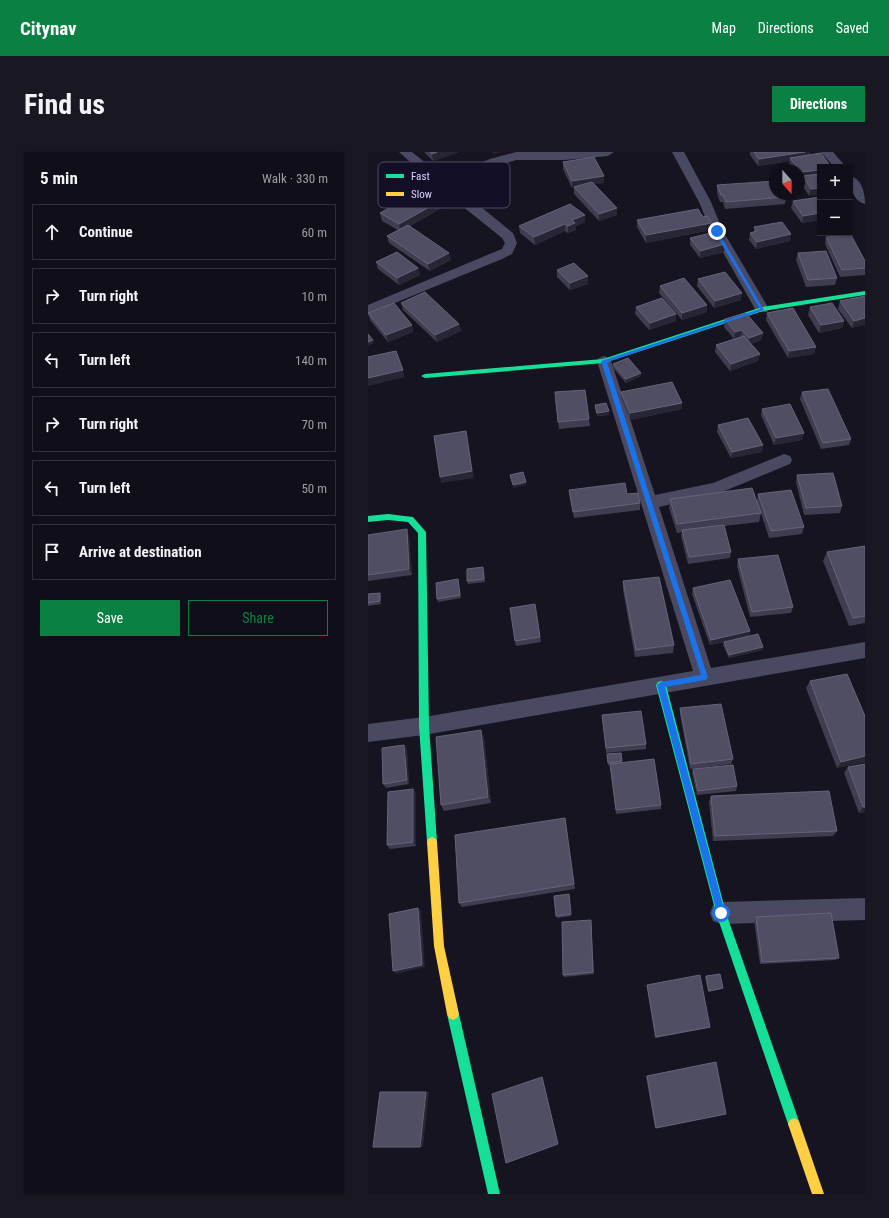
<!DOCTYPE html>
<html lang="en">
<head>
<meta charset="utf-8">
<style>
  body { margin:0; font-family:"Roboto Condensed",sans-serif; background:#191822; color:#f1f3f6 }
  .controls { position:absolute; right:12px; top:12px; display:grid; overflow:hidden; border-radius:0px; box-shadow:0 1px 3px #0004 }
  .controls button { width:36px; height:36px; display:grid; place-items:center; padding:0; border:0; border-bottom:1px solid #302f38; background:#100f19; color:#f1f3f6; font:20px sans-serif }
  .compass { position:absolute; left:401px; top:12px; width:36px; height:36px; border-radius:50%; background:#100f19; box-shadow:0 1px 3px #0004; rotate:159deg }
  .stop { position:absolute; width:12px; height:12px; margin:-9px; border:3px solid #1a73e8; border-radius:50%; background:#fff }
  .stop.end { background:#1a73e8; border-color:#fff; box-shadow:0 1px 4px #0008 }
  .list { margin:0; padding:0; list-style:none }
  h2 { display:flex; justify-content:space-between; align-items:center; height:52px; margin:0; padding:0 16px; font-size:17px }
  h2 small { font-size:13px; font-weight:400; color:#9c9ca2 }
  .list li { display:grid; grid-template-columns:26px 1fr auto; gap:12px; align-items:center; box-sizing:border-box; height:56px; margin:0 8px 8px; padding:0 8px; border:1px solid #302f38; border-radius:0px }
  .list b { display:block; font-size:15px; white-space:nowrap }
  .list em { font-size:13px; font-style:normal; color:#9c9ca2 }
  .actions { display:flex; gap:8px; padding:12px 16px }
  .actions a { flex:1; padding:9px 0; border:1px solid #0b8043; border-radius:0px; text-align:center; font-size:14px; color:#0b8043 }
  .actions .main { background:#0b8043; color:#fff }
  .icon { flex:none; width:22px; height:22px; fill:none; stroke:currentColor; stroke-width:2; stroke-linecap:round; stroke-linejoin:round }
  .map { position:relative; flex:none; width:497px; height:1042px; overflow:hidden; border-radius:0px }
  header { display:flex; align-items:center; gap:24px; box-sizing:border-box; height:56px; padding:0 20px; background:#0b8043; color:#fff }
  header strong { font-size:19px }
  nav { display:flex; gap:22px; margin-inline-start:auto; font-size:14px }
  .intro { display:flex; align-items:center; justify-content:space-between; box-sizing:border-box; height:96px; padding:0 24px }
  h1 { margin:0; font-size:28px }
  .button { padding:10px 18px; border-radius:0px; background:#0b8043; color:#fff; font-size:14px; font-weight:700 }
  main { display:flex; gap:24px; padding:0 24px }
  aside { flex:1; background:#100f19; border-radius:0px; box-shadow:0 1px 3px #0004 }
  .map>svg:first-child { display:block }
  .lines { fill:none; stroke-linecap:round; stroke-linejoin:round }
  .street { fill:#4a4962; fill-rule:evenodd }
  .fast { fill:#16e098; fill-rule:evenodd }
  .slow { fill:#ffcf43; fill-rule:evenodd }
  .wall { fill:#403d50 }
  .shaded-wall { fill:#282635 }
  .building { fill:#504e63; stroke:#66637b }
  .route { fill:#1a73e8 }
  .key { fill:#130f26; stroke:#4e4a67; stroke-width:1 }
  .key-label { font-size:11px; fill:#d9d4ff }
</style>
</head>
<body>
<header>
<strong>Citynav</strong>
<nav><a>Map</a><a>Directions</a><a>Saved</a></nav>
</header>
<div class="intro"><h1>Find us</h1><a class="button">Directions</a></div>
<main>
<aside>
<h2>5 min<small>Walk · 330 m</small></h2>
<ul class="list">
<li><svg class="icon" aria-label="ahead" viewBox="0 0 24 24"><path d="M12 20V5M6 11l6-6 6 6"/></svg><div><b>Continue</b></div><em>60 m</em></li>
<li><svg class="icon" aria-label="right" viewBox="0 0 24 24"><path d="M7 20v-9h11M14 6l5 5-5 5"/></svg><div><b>Turn right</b></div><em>10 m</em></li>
<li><svg class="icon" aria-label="left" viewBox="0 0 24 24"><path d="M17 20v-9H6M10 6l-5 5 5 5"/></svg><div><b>Turn left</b></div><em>140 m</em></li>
<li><svg class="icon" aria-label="right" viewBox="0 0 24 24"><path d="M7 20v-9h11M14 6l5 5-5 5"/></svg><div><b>Turn right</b></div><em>70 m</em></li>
<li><svg class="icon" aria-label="left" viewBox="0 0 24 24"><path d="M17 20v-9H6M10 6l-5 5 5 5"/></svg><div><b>Turn left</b></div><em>50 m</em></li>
<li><svg class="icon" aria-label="arrive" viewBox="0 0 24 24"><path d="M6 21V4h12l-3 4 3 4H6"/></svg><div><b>Arrive at destination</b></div></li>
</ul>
<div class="actions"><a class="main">Save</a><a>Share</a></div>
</aside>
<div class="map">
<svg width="497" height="1042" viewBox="0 0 497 1042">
  <rect width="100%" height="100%" fill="#161421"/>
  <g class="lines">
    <g class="street">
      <polygon points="31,0 44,0 75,25 122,7 148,0 246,0 240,4 196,8 148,8 82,30 145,81 149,91 144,102 134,107 0,162 0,153 124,101 134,97 137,91 134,86 68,33"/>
      <polygon points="304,0 316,0 343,50 355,79 401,157 399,160 389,160 387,157 343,79 331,50"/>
      <polygon points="453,0 465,0 478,15 466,15"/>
      <path d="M482 24C494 27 497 41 497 52 485 49 482 35 482 24Z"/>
      <polygon points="236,204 241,206 243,209 287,343 345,331 416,302 422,304 424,308 422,312 354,340 291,355 343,516 497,490 497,506 56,583 0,590 0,572 56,565 325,519 229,209 231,206"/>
      <polygon points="497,746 497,768 353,772 345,769 342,761 345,753 353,750"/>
    </g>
    <g class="fast">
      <polygon points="497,139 497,143 395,159 236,211 57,226 53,224 57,222 235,207 394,155"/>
      <polygon points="20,362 45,365 58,380 61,574 69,690 68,693 64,695 60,693 59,690 51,574 50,381 40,370 20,368 0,370 0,364"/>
      <polygon points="293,529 296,530 298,533 358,761 432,972 430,976 426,978 422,976 420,972 348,761 288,533 290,530"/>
      <polygon points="85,856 89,858 91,862 132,1042 120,1042 79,862 81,858"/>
    </g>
    <g class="slow">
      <polygon points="64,685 68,687 69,690 76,794 91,862 89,866 85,868 81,866 79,862 66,794 59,690 60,687"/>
      <polygon points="426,966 430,968 432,972 456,1042 444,1042 420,972 422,968"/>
    </g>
  </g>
  <g class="wall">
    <polygon points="56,0 91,0 65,9"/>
    <polygon points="382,0 442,0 441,3 453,1 441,44 433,31 434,27 431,27 431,18 425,18 421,13 422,9 390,14 382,3"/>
    <polygon points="195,10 236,31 226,32 249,56 249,63 231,69 206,42 206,36 204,36 195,17"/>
    <polygon points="349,33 418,45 417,52 357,57 355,50 352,50 349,41"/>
    <polygon points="13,35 55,38 74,48 75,55 42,74 83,108 62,119 21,91 19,84 30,78 14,69 12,61 29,52 15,42"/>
    <polygon points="452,45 452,68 434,71 423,56 425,49"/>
    <polygon points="217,63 217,70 208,74 208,78 200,81 197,79 167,93 152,81 151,74"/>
    <polygon points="269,68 343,78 278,91 269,75"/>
    <polygon points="386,75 422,89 388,97 381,88 382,81 386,80"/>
    <polygon points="458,85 497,109 497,123 472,125 457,92"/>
    <polygon points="322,86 357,92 356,100 332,106 322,93"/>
    <polygon points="430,101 469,126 467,133 438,135 428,108"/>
    <polygon points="8,110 50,116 52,123 31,133 10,117"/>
    <polygon points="189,118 220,132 202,138 189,125"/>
    <polygon points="330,127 373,148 346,156 329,134"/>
    <polygon points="292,134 339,160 314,168 291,141"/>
    <polygon points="497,144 484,176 470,157 472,149"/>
    <polygon points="33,151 91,172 93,179 69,190 35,158"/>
    <polygon points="268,155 308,162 308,169 281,178 267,162"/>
    <polygon points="442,155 476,169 474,176 451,181 440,163"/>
    <polygon points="0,161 44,173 45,180 20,190 2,168"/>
    <polygon points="399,161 448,195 446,202 420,206 398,168"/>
    <polygon points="357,167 395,181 393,188 383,192 392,202 390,209 362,219 347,200 348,193 373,185 366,187 356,175"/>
    <polygon points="245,212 273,224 258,231 245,216"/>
    <polygon points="253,240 314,251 314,257 262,268 253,247"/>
    <polygon points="434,240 483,287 481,293 453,297 432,247"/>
    <polygon points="187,247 221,267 222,274 191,277"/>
    <polygon points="227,253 241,263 229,264 227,256"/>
    <polygon points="394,257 436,281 434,288 406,293 393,263"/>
    <polygon points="350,273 395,293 394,300 363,306 349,280"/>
    <polygon points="429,323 474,354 472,361 436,363 428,330"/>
    <polygon points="201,338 259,342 272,351 272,358 206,366 202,345"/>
    <polygon points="390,342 436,375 434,382 401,386 393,361 391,370 356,374 363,400 362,406 320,412 313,384 314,380 309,381 301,356 302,347 389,349"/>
    <polygon points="0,383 41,384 44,423 0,429"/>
    <polygon points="497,394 497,471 481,474 455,409 459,400"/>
    <polygon points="370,407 425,455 423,461 382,465 369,414"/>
    <polygon points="116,418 117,430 100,432 99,429"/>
    <polygon points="90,427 93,446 70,450 69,447"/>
    <polygon points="255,429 306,493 305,501 267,505 255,438"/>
    <polygon points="325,436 382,479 381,484 395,495 394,498 361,506 355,493 356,490 342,493 324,442"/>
    <polygon points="12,441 13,444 13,452 0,454 0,442"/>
    <polygon points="167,452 173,490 148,494 147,489"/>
    <polygon points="442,529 497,564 497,610 469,616 438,536"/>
    <polygon points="312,556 365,607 363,612 322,617 312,562"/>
    <polygon points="234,563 278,592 278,597 238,601"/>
    <polygon points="116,585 123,651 76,659 73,653"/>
    <polygon points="36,593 39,597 41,632 18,636 15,632"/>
    <polygon points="253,601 254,611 293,653 293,657 248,662 242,613 240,613 239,602"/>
    <polygon points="480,615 497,660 491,661 476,621"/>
    <polygon points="325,617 369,634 368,639 329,643 324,621"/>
    <polygon points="45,637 48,641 48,694 22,697 19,693"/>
    <polygon points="343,644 469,679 465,684 345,689 341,650"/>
    <polygon points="197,666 207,737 94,755 91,751"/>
    <polygon points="201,742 203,764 189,766 188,764"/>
    <polygon points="388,765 471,806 467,808 392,812 386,768"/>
    <polygon points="223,771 226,822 196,825 195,823"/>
    <polygon points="338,824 355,836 354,837 340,840 337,825"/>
    <polygon points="279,833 342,875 341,876 287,886 279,835"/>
    <polygon points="278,924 279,924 358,962 287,976"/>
  </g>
  <g class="shaded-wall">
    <polygon points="69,0 91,0 65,9 64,2"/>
    <polygon points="124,0 133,0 125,2"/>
    <polygon points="437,0 442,0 440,7 422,6 422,9 390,14 391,7"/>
    <polygon points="452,18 452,25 435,24 434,27 431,28 433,20"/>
    <polygon points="236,24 236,31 204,36 204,29"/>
    <polygon points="54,33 56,40 29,52 27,45"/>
    <polygon points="452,36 452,43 441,44 443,37"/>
    <polygon points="74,48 75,55 32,79 31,72"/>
    <polygon points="485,51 484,59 482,64 482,52"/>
    <polygon points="249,56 249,63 231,69 231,62"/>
    <polygon points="452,61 452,68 434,71 435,64"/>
    <polygon points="217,63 217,70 208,74 208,78 200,81 200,74 204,68"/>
    <polygon points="344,71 343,78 278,91 278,83"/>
    <polygon points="197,72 197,79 167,93 166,85"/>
    <polygon points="423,82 422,89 388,97 389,90"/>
    <polygon points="357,92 356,100 332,106 332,99"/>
    <polygon points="81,101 83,108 62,119 60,112"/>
    <polygon points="50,116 52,123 31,133 29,126"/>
    <polygon points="220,124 220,132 202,138 202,131"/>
    <polygon points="374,141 373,148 346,156 347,149"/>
    <polygon points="339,153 339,160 314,168 314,161"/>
    <polygon points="308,162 308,169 281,178 282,171"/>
    <polygon points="497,166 497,173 484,176 486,169"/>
    <polygon points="476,169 474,176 451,181 453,173"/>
    <polygon points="91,172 93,179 69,190 67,183"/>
    <polygon points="44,173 45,180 20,190 18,183"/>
    <polygon points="374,178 373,185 366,187 367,180"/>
    <polygon points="395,181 393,188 380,193 381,186"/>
    <polygon points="5,188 6,191 0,194 0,190"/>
    <polygon points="448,195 446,202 420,206 421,199"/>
    <polygon points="392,202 390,209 362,219 363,212"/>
    <polygon points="35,218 37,225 0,234 0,226"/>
    <polygon points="273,221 273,224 258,231 258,227"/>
    <polygon points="314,251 314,257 262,268 262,261"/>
    <polygon points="241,259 241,263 229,264 229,261"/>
    <polygon points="98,279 106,326 73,331 72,325"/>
    <polygon points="436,281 434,288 406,293 408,286"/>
    <polygon points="395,293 394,300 363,306 364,300"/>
    <polygon points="158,330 158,333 145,336 145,333"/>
    <polygon points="39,377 41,384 44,423 41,417"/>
    <polygon points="12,441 13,444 13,452 12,449"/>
    <polygon points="382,479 381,485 342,493 343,488"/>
    <polygon points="395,495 394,498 361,506 361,503"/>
    <polygon points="113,578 116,585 123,651 120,645"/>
    <polygon points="36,593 39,597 41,632 39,628"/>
    <polygon points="497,604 497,610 469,616 473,610"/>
    <polygon points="45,637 48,641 48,694 45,690"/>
    <polygon points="495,655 497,655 497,660 491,661"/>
    <polygon points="50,756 53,759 57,815 28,822 25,819"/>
    <polygon points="174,925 175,926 190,992 138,1011"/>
    <polygon points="58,940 61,940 55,995 52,995"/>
  </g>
  <g class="building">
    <polygon points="62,0 69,0 64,2"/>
    <polygon points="386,0 437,0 391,7"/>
    <polygon points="453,1 463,15 452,15 452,18 433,20 422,6"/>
    <polygon points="226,5 236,24 204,29 195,10"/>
    <polygon points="452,22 452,36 443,37 435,24"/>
    <polygon points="407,29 407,42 417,42 418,45 358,50 355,43 353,43 349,33"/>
    <polygon points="224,30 249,56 231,62 206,35"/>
    <polygon points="55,38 74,48 31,72 12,61"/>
    <polygon points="452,45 452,61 435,64 425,49"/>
    <polygon points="482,47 485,51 482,52"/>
    <polygon points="202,52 217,63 204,68 207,71 200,74 197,72 166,85 151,74"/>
    <polygon points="330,57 335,65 339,64 344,71 278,83 269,68"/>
    <polygon points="414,70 423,82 389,90 382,81 389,79 386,75"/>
    <polygon points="40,73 81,101 60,112 19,84"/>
    <polygon points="347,80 357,92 332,99 322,86"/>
    <polygon points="483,83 497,109 497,116 474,118 458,85"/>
    <polygon points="458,99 469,126 440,128 430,101"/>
    <polygon points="29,100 50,116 29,126 8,110"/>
    <polygon points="206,111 220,124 202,131 189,118"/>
    <polygon points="357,120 374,141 347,149 330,127"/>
    <polygon points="316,126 339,153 314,161 292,134"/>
    <polygon points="57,140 91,172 67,183 33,151"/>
    <polygon points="497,144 497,166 486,169 472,149"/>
    <polygon points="294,146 308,162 282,171 268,155"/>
    <polygon points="26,151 44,173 18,183 0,161"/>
    <polygon points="464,151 476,169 453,173 442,155"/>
    <polygon points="425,156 448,195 421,199 399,161"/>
    <polygon points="378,161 395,181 381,186 374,178 367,180 357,167"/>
    <polygon points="0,182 5,188 0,190"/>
    <polygon points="376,184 392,202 363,212 348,193"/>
    <polygon points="28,199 35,218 0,226 0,205"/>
    <polygon points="260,206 273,221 258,227 245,212"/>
    <polygon points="304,230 314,251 262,261 253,240"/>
    <polygon points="460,237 483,287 455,291 434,240"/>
    <polygon points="217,238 221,267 190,270 187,240"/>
    <polygon points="238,251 241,259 229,261 227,253"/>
    <polygon points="422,252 436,281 408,286 394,257"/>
    <polygon points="380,266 395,293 364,300 350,273"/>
    <polygon points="98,279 104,319 72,325 66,284"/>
    <polygon points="155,320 158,330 145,333 142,323"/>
    <polygon points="465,321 474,354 438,356 429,323"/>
    <polygon points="257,331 259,342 270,341 272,351 205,360 201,338"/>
    <polygon points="384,336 393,361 309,372 302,347"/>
    <polygon points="423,338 436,375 403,379 390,342"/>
    <polygon points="356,373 363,400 321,405 314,378"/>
    <polygon points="39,377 41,417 0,423 0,383"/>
    <polygon points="497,394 497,464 485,466 459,400"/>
    <polygon points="410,403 425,455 384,460 370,407"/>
    <polygon points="115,415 116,427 99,429 99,417"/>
    <polygon points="291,425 306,493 268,498 255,429"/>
    <polygon points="90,427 92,443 69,447 68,431"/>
    <polygon points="362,428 382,479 343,488 325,436"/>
    <polygon points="12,441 12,449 0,451 0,442"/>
    <polygon points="167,452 172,485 147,489 142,456"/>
    <polygon points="390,482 395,495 361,503 356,490"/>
    <polygon points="479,522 497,564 497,604 473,610 442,529"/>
    <polygon points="353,552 365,607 323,612 312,556"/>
    <polygon points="273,559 278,592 238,596 234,563"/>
    <polygon points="113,578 120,645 73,653 68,585"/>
    <polygon points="36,593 39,628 15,632 14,596"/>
    <polygon points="253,601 254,609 240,611 239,602"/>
    <polygon points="286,607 293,653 248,658 242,612"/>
    <polygon points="497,612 497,655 495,655 480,615"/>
    <polygon points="365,613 369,634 330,639 325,617"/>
    <polygon points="45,637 45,690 19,693 20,640"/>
    <polygon points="461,639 469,679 347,684 343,644"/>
    <polygon points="197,666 206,732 91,751 87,683"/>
    <polygon points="201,742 203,762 188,764 186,744"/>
    <polygon points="50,756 54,813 25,819 21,762"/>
    <polygon points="463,761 471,806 394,810 388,765"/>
    <polygon points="223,768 225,820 195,823 194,770"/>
    <polygon points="352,822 355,836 341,839 338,824"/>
    <polygon points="332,823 342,875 288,885 279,833"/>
    <polygon points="348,910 358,962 288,976 279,924"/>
    <polygon points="174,925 190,992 138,1011 124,942"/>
    <polygon points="12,940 58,940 52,995 5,995"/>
  </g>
  <polygon class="route" points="349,78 396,158 239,210 340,526 337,528 297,535 357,761 353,765 349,761 289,533 293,530 333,523 233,209 392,157 346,79"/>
  <rect x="10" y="10" width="132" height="46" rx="6" class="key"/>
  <rect x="18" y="22" width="18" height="4" fill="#16e098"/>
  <rect x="18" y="40" width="18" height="4" fill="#ffcf43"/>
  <g class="key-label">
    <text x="43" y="28">Fast</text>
    <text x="43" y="46">Slow</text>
  </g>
</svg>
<div class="controls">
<button>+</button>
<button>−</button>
</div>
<svg class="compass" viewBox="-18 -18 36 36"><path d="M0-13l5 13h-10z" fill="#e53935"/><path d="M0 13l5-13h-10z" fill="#9c9ca2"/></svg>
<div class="stop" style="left:353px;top:761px"></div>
<div class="stop end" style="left:349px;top:79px"></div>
</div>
</main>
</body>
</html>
